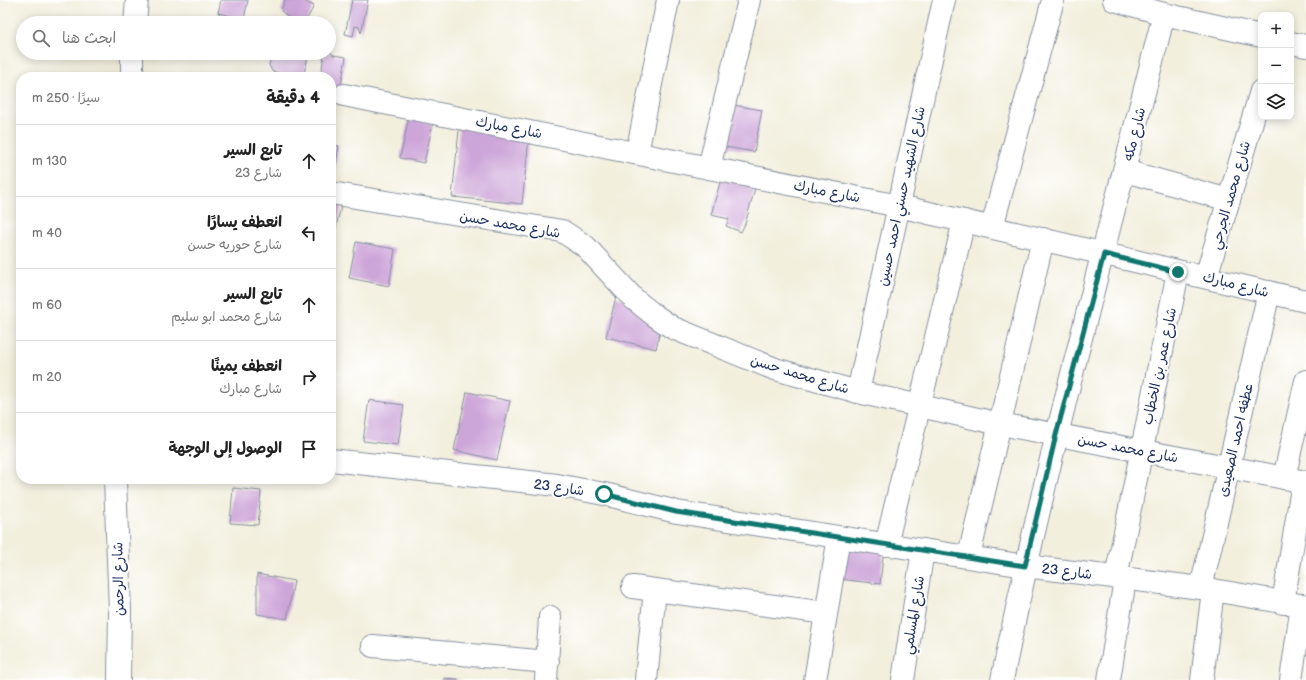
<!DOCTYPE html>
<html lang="ar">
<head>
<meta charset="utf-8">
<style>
  body { margin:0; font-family:"Balsamiq Sans","Playpen Sans Arabic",sans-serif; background:#f6f6f6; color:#222; direction:rtl }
  .controls { position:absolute; right:12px; top:12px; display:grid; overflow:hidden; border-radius:8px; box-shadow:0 2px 10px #0003 }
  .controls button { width:36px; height:36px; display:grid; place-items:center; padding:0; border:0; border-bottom:1px solid #e0e0e0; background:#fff; color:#222; font:20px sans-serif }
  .stop { position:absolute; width:12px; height:12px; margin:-9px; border:3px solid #0f766e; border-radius:50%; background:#fff }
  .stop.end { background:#0f766e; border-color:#fff; box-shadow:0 1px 4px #0008 }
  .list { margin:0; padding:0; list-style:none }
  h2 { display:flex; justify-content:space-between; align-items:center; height:52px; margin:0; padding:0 16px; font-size:17px }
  h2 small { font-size:13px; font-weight:400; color:#767676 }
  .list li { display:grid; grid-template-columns:26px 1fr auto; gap:12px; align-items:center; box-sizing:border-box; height:72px; padding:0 16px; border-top:1px solid #e0e0e0 }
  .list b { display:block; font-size:15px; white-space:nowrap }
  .list p { margin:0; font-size:13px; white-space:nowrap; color:#767676 }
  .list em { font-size:13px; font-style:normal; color:#767676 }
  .icon { flex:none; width:22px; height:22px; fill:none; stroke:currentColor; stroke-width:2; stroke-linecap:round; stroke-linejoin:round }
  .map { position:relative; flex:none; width:1306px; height:680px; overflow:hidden; direction:ltr }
  .search { position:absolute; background:#fff; box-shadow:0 2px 10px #0003; left:16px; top:16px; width:320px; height:44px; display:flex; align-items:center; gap:10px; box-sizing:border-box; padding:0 14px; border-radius:22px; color:#767676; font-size:15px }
  .panel { position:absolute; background:#fff; box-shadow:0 2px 10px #0003; left:16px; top:72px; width:320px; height:412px; border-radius:16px; direction:rtl }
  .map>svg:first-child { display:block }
  .building { fill:#cda6d9 }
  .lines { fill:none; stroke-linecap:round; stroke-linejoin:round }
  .minor-casing { stroke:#868f9e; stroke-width:24 }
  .minor { stroke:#fff; stroke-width:22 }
  .route { stroke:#0f766e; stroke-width:5 }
  .labels { text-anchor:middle; stroke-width:4; stroke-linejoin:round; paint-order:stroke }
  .street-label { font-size:14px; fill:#1b2f5e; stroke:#fff }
</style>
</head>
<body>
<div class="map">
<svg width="1306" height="680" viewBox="0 0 1306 680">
  <rect width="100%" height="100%" fill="#fff"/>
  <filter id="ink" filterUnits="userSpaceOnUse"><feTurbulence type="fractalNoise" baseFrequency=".025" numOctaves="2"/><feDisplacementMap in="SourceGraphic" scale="8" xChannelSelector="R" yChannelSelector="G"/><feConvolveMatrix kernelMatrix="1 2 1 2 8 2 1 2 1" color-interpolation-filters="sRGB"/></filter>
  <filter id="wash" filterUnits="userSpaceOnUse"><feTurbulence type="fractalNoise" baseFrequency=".012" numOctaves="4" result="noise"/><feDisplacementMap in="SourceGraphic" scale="16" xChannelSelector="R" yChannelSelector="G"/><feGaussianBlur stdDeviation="0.9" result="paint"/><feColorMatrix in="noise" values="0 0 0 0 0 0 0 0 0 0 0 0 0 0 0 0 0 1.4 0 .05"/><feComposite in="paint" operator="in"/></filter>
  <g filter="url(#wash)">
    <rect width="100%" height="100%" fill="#f2efdd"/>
    <g id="blocks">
      <g class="building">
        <polygon points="221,0 248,0 244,19 218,13"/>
        <polygon points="285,0 302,0 314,6 307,19 307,23 290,23 288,17 281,11"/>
        <polygon points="352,0 368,0 361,33 359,27 355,26 353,36 345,34"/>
        <polygon points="329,50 333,55 346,57 340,92 335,96 331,94 331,77 321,77 324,53 329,53"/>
        <polygon points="272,53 309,53 303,77 295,77 272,71 269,65"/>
        <polygon points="728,104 762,110 754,152 720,146"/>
        <polygon points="409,117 433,123 424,163 400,158"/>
        <polygon points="460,121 530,129 522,204 452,197"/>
        <polygon points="331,144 339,146 332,186 331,186"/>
        <polygon points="722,175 756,185 745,224 741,232 726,226 729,219 711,215"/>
        <polygon points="331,195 343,198 334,235 331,234"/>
        <polygon points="356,242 395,249 389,286 349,278"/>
        <polygon points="616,297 665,309 656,349 606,337"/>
        <polygon points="467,392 510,401 497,460 454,450"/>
        <polygon points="369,400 404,405 398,445 363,441"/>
        <polygon points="233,488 261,491 258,525 230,523"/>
        <polygon points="843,542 884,547 880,584 839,579"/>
        <polygon points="257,574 294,581 287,619 257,614"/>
        <polygon points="444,678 458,679 458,680 443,680"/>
      </g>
    </g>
  </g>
  <g filter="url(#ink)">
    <use href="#blocks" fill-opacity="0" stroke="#868f9e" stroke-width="1"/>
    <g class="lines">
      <defs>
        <g id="minor">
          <polyline points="1114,0 1164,14 1261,36"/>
          <polyline points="135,23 137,0"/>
          <polyline points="1291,43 1306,46"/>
          <polyline points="132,77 132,53"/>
          <polyline points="344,95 899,206 1306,301"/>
          <polyline points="637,153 668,0"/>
          <polyline points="709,168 749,0"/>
          <polyline points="1125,171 1229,200"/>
          <polyline points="331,193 562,231 585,246 634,299 654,315 673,328 775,369 858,392 1000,424 1306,482"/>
          <polyline points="992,227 1053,0"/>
          <polyline points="1206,277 1261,91"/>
          <polyline points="858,392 944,0"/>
          <polyline points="331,460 557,485 604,494 677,512 1025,566 1201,588 1306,606"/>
          <polyline points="1284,478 1306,381"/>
          <polyline points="115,479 120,611 119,680"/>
          <polyline points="886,545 964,221"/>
          <polyline points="969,556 1043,239"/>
          <polyline points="1116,577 1178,272"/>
          <polyline points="633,587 826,613"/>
          <polyline points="1201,588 1269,292"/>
          <polyline points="1283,603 1303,482"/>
          <polyline points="373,646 548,662"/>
          <polyline points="546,680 550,617"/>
          <polyline points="646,680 655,590"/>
          <polyline points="815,680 839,537"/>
          <polyline points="903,680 923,550"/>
          <path d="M1002 680C1047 456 1108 236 1164 14"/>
          <polyline points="1109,680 1125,579"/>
          <polyline points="1202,680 1213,590"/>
          <polyline points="1291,680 1302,605"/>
        </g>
      </defs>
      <use href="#minor" class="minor-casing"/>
      <use href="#minor" class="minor"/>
    </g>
  </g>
  <g class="lines" filter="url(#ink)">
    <polyline class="route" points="604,494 676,512 1025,566 1056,435 1104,254 1178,272"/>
  </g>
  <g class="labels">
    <g class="street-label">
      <text transform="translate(509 127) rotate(11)" y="5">شارع مبارك</text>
      <text transform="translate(1134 134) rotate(-76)" y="5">شارع مكه</text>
      <text transform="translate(827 191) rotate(11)" y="5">شارع مبارك</text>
      <text transform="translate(1230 195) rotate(-74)" y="5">شارع محمد الجرحي</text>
      <text transform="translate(901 196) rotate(-78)" y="5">شارع الشهيد حسني احمد حسين</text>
      <text transform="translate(510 224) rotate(10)" y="5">شارع محمد حسن</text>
      <text transform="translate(1236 284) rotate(14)" y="5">شارع مبارك</text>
      <text transform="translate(1159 366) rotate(-78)" y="5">شارع عمر بن الخطاب</text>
      <text transform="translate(800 374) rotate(17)" y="5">شارع محمد حسن</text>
      <text transform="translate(1235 440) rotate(-77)" y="5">عطفه احمد الصعيدى</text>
      <text transform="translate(1128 448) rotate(11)" y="5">شارع محمد حسن</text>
      <text transform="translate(559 487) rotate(8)" y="5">شارع 23</text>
      <text transform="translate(1067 571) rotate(7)" y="5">شارع 23</text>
      <text transform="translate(118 579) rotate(-91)" y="5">شارع الرحمن</text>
      <text transform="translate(913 615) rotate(-81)" y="5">شارع المسلمي</text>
    </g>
  </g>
</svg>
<div class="controls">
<button>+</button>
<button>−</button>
<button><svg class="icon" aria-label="layers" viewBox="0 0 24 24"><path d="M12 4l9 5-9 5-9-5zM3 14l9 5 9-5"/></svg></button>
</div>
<div class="stop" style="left:604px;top:494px"></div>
<div class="stop end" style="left:1178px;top:272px"></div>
<div class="search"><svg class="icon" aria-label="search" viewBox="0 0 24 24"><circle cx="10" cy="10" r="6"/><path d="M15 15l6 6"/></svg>ابحث هنا</div>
<section class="panel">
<h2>4 دقيقة<small>سيرًا · 250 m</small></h2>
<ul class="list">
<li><svg class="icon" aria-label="ahead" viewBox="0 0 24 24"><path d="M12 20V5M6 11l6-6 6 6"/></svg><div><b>تابع السير</b><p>شارع 23</p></div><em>130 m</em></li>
<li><svg class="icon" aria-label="left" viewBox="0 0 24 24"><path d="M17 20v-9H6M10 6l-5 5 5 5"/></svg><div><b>انعطف يسارًا</b><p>شارع حوريه حسن</p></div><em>40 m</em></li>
<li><svg class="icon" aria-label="ahead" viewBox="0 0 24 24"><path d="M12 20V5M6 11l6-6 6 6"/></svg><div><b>تابع السير</b><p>شارع محمد ابو سليم</p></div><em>60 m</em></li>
<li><svg class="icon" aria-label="right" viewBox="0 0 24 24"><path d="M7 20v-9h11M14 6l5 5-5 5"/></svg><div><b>انعطف يمينًا</b><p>شارع مبارك</p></div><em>20 m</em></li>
<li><svg class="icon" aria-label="arrive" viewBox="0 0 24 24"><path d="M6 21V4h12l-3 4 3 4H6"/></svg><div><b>الوصول إلى الوجهة</b></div></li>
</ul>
</section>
</div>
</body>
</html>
